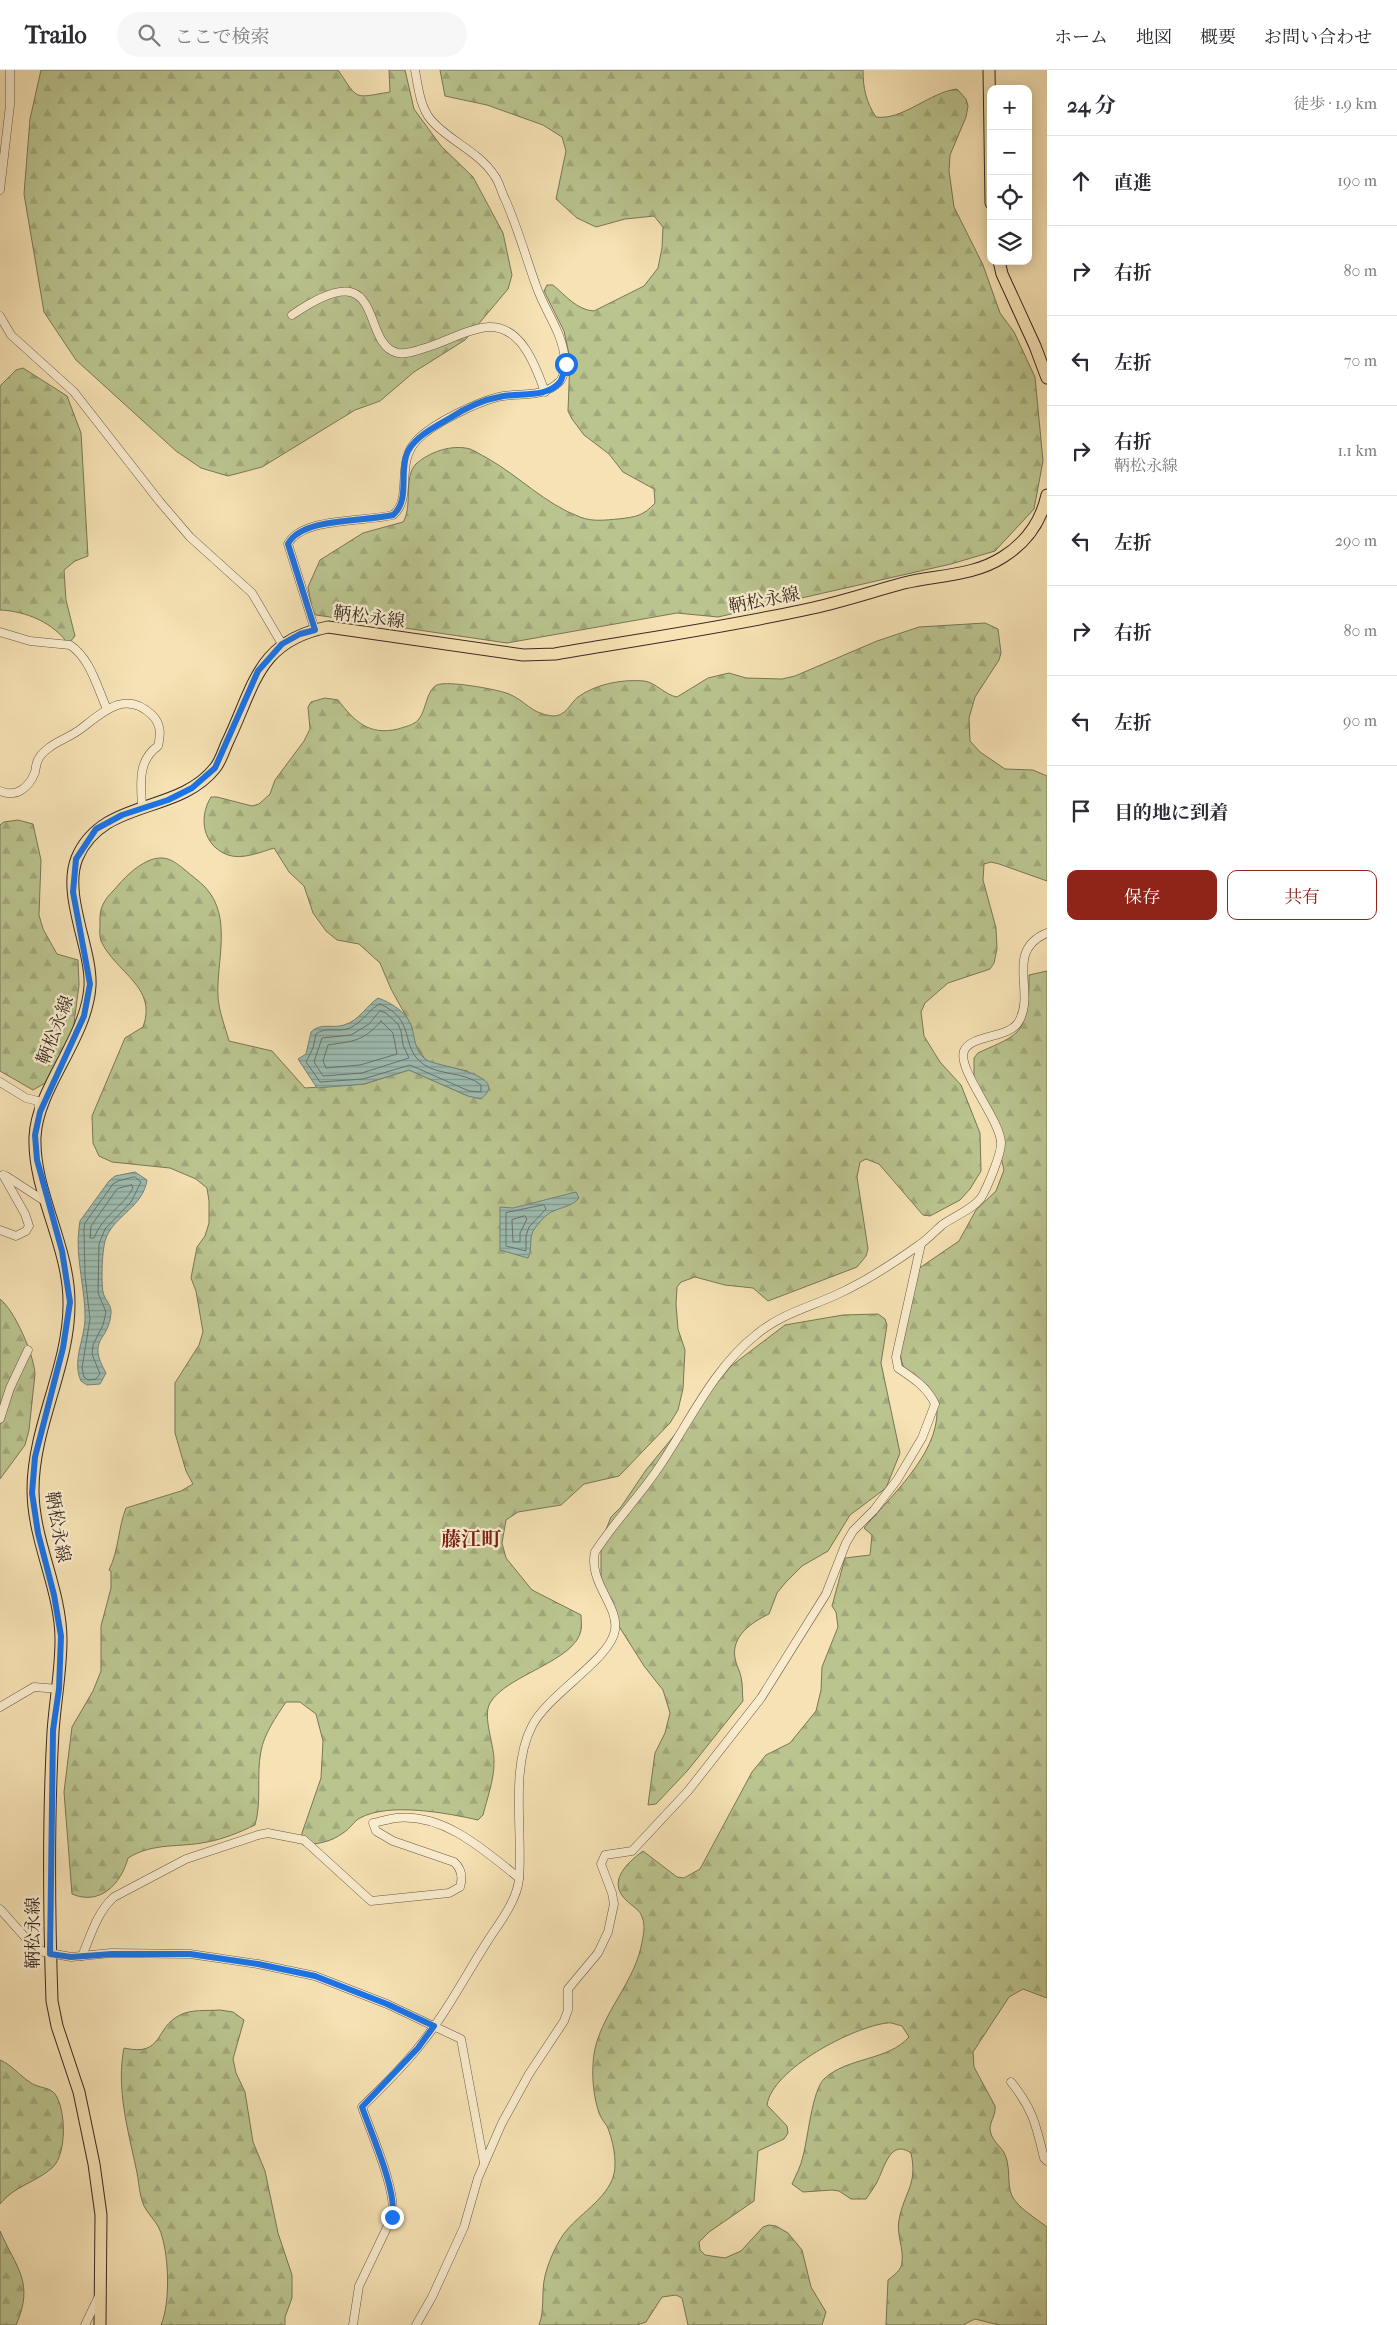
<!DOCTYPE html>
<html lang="ja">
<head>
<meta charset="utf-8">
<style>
  body { margin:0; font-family:"IM FELL French Canon","Noto Serif JP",serif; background:#f7f7f7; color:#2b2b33 }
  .controls { position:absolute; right:15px; top:15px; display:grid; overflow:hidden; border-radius:10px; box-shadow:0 2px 12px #0003 }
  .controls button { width:45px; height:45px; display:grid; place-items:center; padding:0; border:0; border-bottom:1px solid #e1e1e2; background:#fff; color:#2b2b33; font:25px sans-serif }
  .stop { position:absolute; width:15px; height:15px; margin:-11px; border:4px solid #1a73e8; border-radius:50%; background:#fff }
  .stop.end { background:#1a73e8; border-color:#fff; box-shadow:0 1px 5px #0008 }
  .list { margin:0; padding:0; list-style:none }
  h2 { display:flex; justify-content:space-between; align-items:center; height:65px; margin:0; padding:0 20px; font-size:21px }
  h2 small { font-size:16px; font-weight:400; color:#7c7c81 }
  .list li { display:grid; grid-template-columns:32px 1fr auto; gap:15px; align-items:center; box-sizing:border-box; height:90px; padding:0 20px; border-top:1px solid #e1e1e2 }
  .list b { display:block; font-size:19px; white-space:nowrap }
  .list p { margin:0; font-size:16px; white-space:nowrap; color:#7c7c81 }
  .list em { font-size:16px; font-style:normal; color:#7c7c81 }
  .actions { display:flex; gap:10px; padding:15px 20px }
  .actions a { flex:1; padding:11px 0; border:1px solid #8f2418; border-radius:10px; text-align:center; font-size:18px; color:#8f2418 }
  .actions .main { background:#8f2418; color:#fff }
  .icon { flex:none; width:28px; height:28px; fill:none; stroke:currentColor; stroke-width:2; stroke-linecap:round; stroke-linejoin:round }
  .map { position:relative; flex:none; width:1047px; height:2255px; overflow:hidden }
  header { display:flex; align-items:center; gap:30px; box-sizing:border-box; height:70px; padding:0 25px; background:#fff; border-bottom:1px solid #e1e1e2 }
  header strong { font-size:24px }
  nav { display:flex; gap:28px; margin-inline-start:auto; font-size:18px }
  .search { width:350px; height:45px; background:#f7f7f7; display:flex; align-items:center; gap:12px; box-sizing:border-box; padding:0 18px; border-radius:28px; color:#7c7c81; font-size:19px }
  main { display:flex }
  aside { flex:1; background:#fff }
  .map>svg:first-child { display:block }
  .forest { fill:url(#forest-firs); stroke:#797658 }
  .water { fill:url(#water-rules); stroke:#758278 }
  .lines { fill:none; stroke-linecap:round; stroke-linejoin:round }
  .shore { stroke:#6a736a; stroke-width:1 }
  .minor-casing { stroke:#685746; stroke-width:9 }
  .primary-casing { stroke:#382922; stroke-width:13 }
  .minor { stroke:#f9ecce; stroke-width:8 }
  .primary { stroke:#f6e2b4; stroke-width:11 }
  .route { stroke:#1a73e8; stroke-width:6 }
  .labels { text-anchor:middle; stroke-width:4.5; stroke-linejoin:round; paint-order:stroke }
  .street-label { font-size:18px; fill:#382922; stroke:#f9ecce }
  .quarter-label { font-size:20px; font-weight:bold; fill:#7a1f14; stroke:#f9ecce }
</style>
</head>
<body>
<header>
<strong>Trailo</strong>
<div class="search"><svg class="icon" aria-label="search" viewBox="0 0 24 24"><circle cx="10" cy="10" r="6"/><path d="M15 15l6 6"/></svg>ここで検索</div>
<nav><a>ホーム</a><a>地図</a><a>概要</a><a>お問い合わせ</a></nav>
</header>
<main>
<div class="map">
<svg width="1047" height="2255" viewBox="0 0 1047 2255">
  <defs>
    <pattern id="forest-firs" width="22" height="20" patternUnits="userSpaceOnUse" patternTransform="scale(1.25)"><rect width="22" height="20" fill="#bac48f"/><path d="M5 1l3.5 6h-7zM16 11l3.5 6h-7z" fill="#a1a87b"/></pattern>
    <pattern id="water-rules" width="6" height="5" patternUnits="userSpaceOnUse" patternTransform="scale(1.25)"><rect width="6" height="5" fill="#9dbdb2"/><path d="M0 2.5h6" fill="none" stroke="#819a90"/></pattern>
  </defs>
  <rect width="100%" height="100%" fill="#f6e2b4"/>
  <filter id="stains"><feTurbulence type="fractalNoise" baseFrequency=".004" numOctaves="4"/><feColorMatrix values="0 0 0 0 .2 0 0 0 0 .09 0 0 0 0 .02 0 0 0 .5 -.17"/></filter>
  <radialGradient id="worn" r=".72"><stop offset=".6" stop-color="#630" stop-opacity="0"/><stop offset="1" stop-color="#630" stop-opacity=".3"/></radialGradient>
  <g class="forest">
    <path d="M41 0H338C359 31 353 28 390 22L389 0H405L414 39 441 76 473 107 503 163 512 205 508 219 465 270 414 302 380 331 355 340 262 397 228 406 201 398 176 381 76 290 44 242 24 124 30 49Z"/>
    <path d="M440 0H863C863 18 866 32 876 47 902 51 930 22 957 19L966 29 968 36 966 47 950 85 949 101 954 137 983 195 1000 243 1014 262 1035 307 1043 391 1034 439 995 481 951 494 718 547 677 543 507 573 316 545 312 539 308 517 320 490 363 463 403 452C413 437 403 407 416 394 429 382 452 374 470 379 475 381 481 385 487 388 519 406 545 434 580 447 592 452 606 450 618 449 636 447 643 446 655 433L654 419 623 402 609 384 584 365 572 349 568 341 570 289 564 261 544 221 547 215H553C566 226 577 240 594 241L644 216 658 198 662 178 663 157 654 146 625 149 596 157 577 148 556 129 566 81 562 67 543 55 487 35 445 26Z"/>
    <path d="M23 298 67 326 81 363 88 486 75 491 64 500 66 530 75 566 68 574C54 553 26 541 0 540V316L16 300Z"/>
    <path d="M985 553 998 559 1001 583 999 590 975 627 969 648 970 671 980 682 1005 699 1033 700 1047 706V811L999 794 991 792 984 794 983 810 996 858 997 879 994 893 990 899 948 913 925 933 921 942 924 966 940 992 961 1015 980 1063 981 1101 970 1119 960 1130 930 1146 923 1145 879 1094 866 1089 860 1092 857 1107 868 1179 866 1186 857 1197 768 1231 753 1218 725 1215 695 1207 681 1212 677 1217 676 1234 678 1259 685 1280 683 1319 678 1340 670 1353 619 1406 584 1414 561 1435 518 1442 506 1450 502 1473 506 1488 532 1520 581 1545C581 1550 582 1556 581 1560 576 1591 506 1605 490 1633 482 1647 495 1676 494 1693 494 1710 487 1729 483 1745L478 1750C447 1743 389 1732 360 1748 354 1751 350 1759 343 1763 331 1772 318 1774 303 1775L301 1769 302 1763 321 1708 323 1671 316 1644 300 1632H286C276 1647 264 1664 261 1681 256 1706 262 1731 255 1755 240 1762 224 1769 207 1772 179 1778 154 1772 128 1788 121 1814 100 1836 72 1824L64 1722 72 1657 93 1621 101 1601V1556L111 1518V1501L109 1500C119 1480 118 1458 126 1438L181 1421 193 1414 186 1401 175 1363V1313L199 1275 203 1262 196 1221 191 1208 197 1177 205 1166 209 1153V1131L207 1118 196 1109 170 1098 112 1092 99 1086 93 1073 92 1046 125 968 143 957C158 917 116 903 101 871 99 866 100 858 100 853 99 838 104 830 114 820 124 808 135 797 148 791 164 784 173 790 185 800 192 806 199 811 205 817 233 847 216 891 218 927 219 942 225 956 229 971L272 981 305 1018 364 1014 409 1000 468 1026 485 1012 467 1001 431 993 425 989 413 971 412 957 391 919 380 893 359 874 337 870 326 861 313 843 304 816 289 802 274 778C261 782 242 790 228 785 203 776 198 748 211 727H217L252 736 259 734 270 724 275 710 304 671 310 659 308 637 311 632 325 628 338 630C354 651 369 666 398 659 404 657 414 655 418 650 427 641 426 615 441 614 455 612 496 619 509 624 526 631 530 643 552 646 566 647 570 633 578 627 596 614 622 609 644 611 655 612 665 625 677 627L708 608 729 603 746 608 782 609 795 606 877 571 919 557Z"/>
    <polygon points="18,750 33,754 41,790 39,845 43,859 57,884 78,890 79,915 73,961 52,1009 33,1020 0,1001 0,755 4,752"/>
    <path d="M1047 901V1928L1023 1919 1009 1927 973 1982 974 1997 995 2036C996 2045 991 2049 990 2058 990 2068 998 2074 1003 2081 1012 2095 1006 2113 1012 2126 1018 2138 1037 2149 1047 2157V2255H999L975 2249 963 2255H886L888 2210C894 2205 902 2200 902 2192 904 2179 896 2163 899 2150 904 2122 918 2115 911 2083 890 2068 884 2099 877 2112 874 2118 870 2123 866 2129H851L839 2121 832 2120 803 2122 792 2114C796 2105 801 2096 803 2086 808 2068 812 2021 824 2009 847 1987 888 1991 909 1967L902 1956C897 1955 891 1952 887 1953 853 1957 772 1999 767 2035L787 2056 788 2063 784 2069 758 2081 754 2131 709 2162 699 2172 700 2180 705 2185 725 2188 741 2181 763 2157 769 2155 776 2156 788 2163 802 2180 811 2217 826 2242 822 2255H688L682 2228 676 2225 662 2227 646 2252 637 2255H539C545 2240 541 2222 545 2206 548 2193 555 2177 563 2165 577 2145 608 2129 614 2104 617 2090 613 2070 607 2056 604 2052 601 2048 599 2043 594 2028 592 2010 593 1995 594 1951 632 1918 641 1877 643 1867 646 1856 642 1847 641 1841 631 1835 627 1831 606 1812 627 1793 643 1781L677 1807 684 1808 700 1799 752 1702 766 1685 790 1673 816 1641 821 1620 822 1597 838 1557 836 1542 832 1536 845 1488 870 1485 872 1465 864 1458C890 1427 938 1384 937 1341 936 1329 917 1318 910 1309 887 1280 910 1231 918 1199L959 1171 976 1140 996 1121 1004 1100 993 1053 974 1008V988L978 983C990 977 1008 971 1017 962 1029 948 1029 922 1029 905Z"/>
    <path d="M0 1229C15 1241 34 1285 35 1304L29 1360 25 1375 0 1409Z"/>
    <path d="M878 1244 885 1249 887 1255 881 1293 900 1383 886 1418 850 1445 828 1481 802 1496 786 1512 777 1523 769 1544C752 1552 731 1566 735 1588 736 1595 740 1601 741 1607 743 1615 742 1623 743 1631L688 1700 656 1734 648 1735 655 1683 665 1663 670 1643 663 1620 644 1596 605 1534 601 1518V1482L603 1467 611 1447 621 1437 646 1400 731 1296 785 1255 843 1245Z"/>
    <path d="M220 1940 233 1942 244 1950 233 1989 236 2003 245 2022 253 2072 265 2101 278 2163 292 2205V2228L285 2247V2255H161C171 2232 169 2180 159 2158 155 2150 148 2144 144 2136 139 2125 139 2110 136 2098 128 2060 116 2018 124 1978 164 1987 154 1958 180 1945 192 1939 207 1941 220 1940Z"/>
    <path d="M0 1990C12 1995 20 2006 31 2013 38 2018 50 2017 55 2024 66 2039 67 2083 53 2097 37 2112 14 2116 0 2134Z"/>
    <path d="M0 2161C16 2198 35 2212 16 2255H0Z"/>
  </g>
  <g class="water">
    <path d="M378 928C392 933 408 943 412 958 415 970 415 980 425 989 434 997 513 1003 481 1029L468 1026 409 1000 364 1014 317 1018 298 989 306 984 311 962C321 952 332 959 344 955 360 950 366 936 378 928Z"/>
    <path d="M135 1102 147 1110C143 1137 115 1145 106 1168 102 1178 101 1211 103 1222 104 1229 112 1235 111 1243 109 1272 86 1268 106 1303L100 1314 87 1315 81 1311C72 1292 84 1270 85 1250 86 1220 75 1189 79 1158L80 1151 109 1111 115 1106Z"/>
    <path d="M576 1122 579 1128C571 1138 558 1137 548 1144 544 1147 538 1154 535 1158 528 1167 533 1178 528 1188L500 1180V1137L513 1138Z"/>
  </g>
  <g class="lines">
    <g class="shore">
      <path d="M380 934C417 950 399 976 423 994 440 1006 464 1001 481 1015V1022L469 1021 410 995 363 1009 320 1012 306 992 313 978 316 964C325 956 339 963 350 958 363 952 371 937 380 934Z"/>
      <polygon points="380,941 386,943 398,954 401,961 403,975 409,988 362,1003 323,1006 314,992 322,968 351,965 369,954"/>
      <path d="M381 951 393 963 397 984 360 995 326 998 323 991 328 975C353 971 363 972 381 951Z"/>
      <polygon points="135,1107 141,1112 131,1132 105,1159 99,1174 98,1223 106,1242 103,1255 93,1275 92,1284 100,1304 96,1309 88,1310 84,1307 82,1298 90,1249 85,1206 84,1159 85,1153 113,1114 118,1111"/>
      <path d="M132 1115 133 1118C123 1137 102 1146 94 1168H90L91 1156 117 1119Z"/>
      <polygon points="544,1135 546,1139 529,1157 526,1166 526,1181 506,1176 506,1143"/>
      <polygon points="525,1146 527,1149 520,1163 520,1172 513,1172 512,1150"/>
    </g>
    <defs>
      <g id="minor">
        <polyline points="0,120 10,35 10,0"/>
        <path d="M292 245C389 178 358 274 398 283 408 285 421 279 431 276 449 270 470 258 489 257 522 256 536 297 545 322"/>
        <polyline points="0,246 11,265 74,322 160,432 190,467 252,523 282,574"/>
        <path d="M315 560 288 474C302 447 364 452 393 445 414 428 394 392 418 369 434 353 475 333 498 327 518 322 542 329 559 312 563 309 566 297 565 291 563 263 546 243 537 218 526 188 518 158 505 129 501 121 499 111 494 105 478 81 449 71 431 50 420 37 418 16 415 0"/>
        <path d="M0 562 30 571 70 575C90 588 97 617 107 639"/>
        <path d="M0 721C16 728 29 718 35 702 36 698 36 692 39 688 41 684 46 680 50 677 60 670 72 666 82 658 104 641 126 620 152 645 161 654 161 664 158 676 137 691 141 714 142 737"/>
        <polyline points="0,1012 26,1028 38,1031 39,1040"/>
        <polyline points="6,1106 46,1132"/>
        <polyline points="0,1160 16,1166 26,1161 29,1156 25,1144 3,1105"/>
        <polyline points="0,1349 10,1318 28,1280"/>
        <polyline points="0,1637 34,1617 59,1619"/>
        <polyline points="0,1839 32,1875 44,1882 71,1887 111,1883 190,1884 258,1894 315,1906 387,1934 461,1969 484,2093"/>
        <path d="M82 1886C91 1865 97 1842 114 1827L186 1789 258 1765 268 1763 304 1770 371 1831 449 1823 460 1817C463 1807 462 1799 454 1792L393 1771 376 1761 373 1753C380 1752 388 1749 396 1748 444 1743 484 1780 519 1808"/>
        <path d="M1011 2012C1033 2039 1036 2055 1044 2088L1047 2091"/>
        <polyline points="85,2255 99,2226"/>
        <path d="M353 2255 359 2216 392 2147C398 2123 371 2063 362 2037 381 2018 400 2000 417 1979 444 1947 464 1908 487 1872 499 1853 517 1831 519 1809 523 1762 510 1698 532 1656 548 1624 611 1589 615 1560 619 1536 588 1512 595 1482 613 1454 636 1430 655 1403 688 1356 711 1300 757 1264 781 1244 810 1237 838 1224 866 1211 894 1193 919 1175 928 1169 934 1162 942 1155 954 1146 972 1140 981 1128 987 1118 1002 1083 1001 1072 999 1048 957 999 964 981 971 964 1010 969 1019 951 1036 922 1004 881 1047 863"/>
        <path d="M416 2255 432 2227 464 2157 478 2108 502 2053 529 2004 564 1951 568 1940V1919L598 1883 608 1862 614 1834 612 1823 601 1794 605 1785 632 1781 688 1721 761 1628 826 1524 846 1473 853 1461 874 1440 897 1410 922 1368 935 1334C928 1318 913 1308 898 1298L896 1287 921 1174"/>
      </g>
      <g id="primary">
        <polyline points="989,0 991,133"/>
        <polyline points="999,191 1002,204 1035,276 1047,308"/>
        <path d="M100 2255 101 2145 94 2094 79 2022 57 1956 52 1931C49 1842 48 1751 53 1662 55 1632 61 1601 61 1570 61 1519 33 1471 33 1420 33 1355 70 1296 69 1232 69 1176 33 1121 35 1067 37 1018 87 968 90 916 92 879 62 825 77 788 102 728 178 745 215 698 221 691 224 679 228 671 255 614 258 571 328 557L523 585 555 584C641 569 728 557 813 538 844 531 874 521 904 513 937 505 974 506 1003 487 1027 472 1041 452 1047 425"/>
      </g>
    </defs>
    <use href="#minor" class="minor-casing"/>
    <use href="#primary" class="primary-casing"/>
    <use href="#minor" class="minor"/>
    <use href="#primary" class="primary"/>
  </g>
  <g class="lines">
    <path class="route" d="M392 2147C398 2123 371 2063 362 2037L418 1978 434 1956 387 1934 315 1906 258 1894 190 1884H112L71 1887 50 1884 53 1660 59 1619 61 1566 54 1525 38 1463 32 1423 35 1387 63 1278 70 1232 62 1181 37 1090 35 1065 40 1042 84 946 90 914 73 822 76 789 96 759 122 745 168 730 192 718 215 698 258 601 282 574 300 564 315 560 288 474C302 447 364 452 393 445 411 430 398 401 408 381 416 366 436 356 450 348 464 339 482 330 499 327 518 322 546 329 560 312 563 308 564 299 566 294"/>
  </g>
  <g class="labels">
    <g class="street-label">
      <text transform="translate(764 530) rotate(-11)" y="6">鞆松永線</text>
      <text transform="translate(369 547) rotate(7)" y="6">鞆松永線</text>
      <text transform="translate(55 960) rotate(-69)" y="6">鞆松永線</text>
      <text transform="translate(58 1457) rotate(80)" y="6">鞆松永線</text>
      <text transform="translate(33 1863) rotate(-90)" y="6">鞆松永線</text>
    </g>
    <g class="quarter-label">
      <text x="471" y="1476">藤江町</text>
    </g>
  </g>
  <rect width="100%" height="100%" filter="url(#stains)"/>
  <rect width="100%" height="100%" fill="url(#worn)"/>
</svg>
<div class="controls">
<button>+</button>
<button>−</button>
<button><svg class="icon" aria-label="locate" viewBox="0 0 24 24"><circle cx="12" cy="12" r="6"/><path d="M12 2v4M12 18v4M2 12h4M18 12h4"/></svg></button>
<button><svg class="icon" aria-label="layers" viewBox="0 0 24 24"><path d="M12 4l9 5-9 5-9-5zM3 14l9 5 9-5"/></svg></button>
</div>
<div class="stop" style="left:566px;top:294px"></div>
<div class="stop end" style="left:392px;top:2147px"></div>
</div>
<aside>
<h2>24 分<small>徒歩 · 1.9 km</small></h2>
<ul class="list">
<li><svg class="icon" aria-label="ahead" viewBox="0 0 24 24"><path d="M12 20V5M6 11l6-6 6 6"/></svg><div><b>直進</b></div><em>190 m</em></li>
<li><svg class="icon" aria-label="right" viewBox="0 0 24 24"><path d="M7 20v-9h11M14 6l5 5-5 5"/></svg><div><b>右折</b></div><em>80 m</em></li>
<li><svg class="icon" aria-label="left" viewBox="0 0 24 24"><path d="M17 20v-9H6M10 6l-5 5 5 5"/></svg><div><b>左折</b></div><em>70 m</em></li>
<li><svg class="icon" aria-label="right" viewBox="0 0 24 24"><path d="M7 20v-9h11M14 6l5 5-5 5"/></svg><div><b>右折</b><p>鞆松永線</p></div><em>1.1 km</em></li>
<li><svg class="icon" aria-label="left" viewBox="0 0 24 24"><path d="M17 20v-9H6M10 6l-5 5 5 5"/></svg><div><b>左折</b></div><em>290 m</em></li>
<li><svg class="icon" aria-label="right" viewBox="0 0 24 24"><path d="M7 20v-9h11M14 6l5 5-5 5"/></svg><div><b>右折</b></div><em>80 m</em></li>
<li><svg class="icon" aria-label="left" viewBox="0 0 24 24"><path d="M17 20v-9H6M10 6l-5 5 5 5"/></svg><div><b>左折</b></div><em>90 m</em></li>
<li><svg class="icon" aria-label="arrive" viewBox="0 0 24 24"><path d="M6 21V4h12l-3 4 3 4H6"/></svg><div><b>目的地に到着</b></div></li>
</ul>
<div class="actions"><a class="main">保存</a><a>共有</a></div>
</aside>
</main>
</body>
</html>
